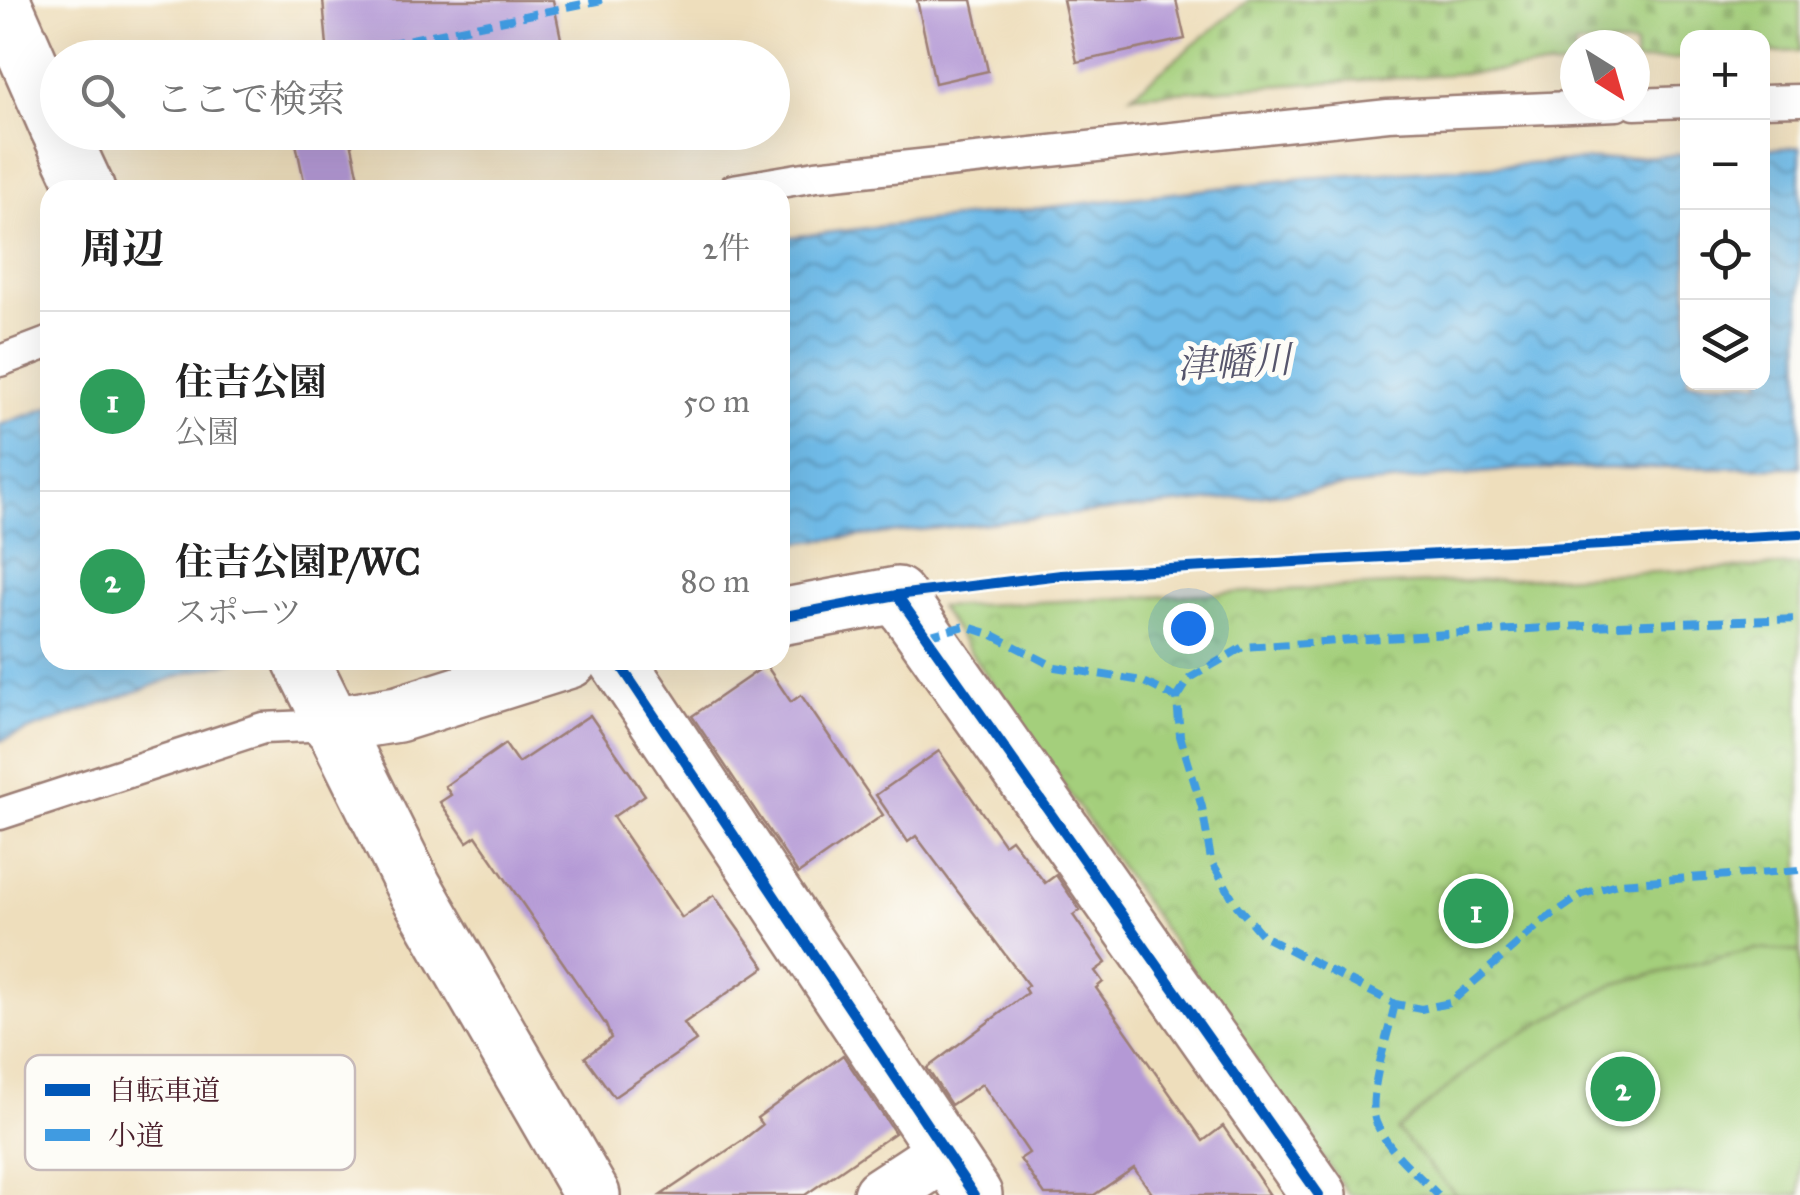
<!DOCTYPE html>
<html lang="ja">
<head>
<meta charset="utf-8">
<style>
  body { margin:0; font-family:"IM FELL Great Primer","Noto Serif JP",serif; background:#f6f6f6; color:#222 }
  .controls { position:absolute; right:30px; top:30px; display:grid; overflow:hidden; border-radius:20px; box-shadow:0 10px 40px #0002 }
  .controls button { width:90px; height:90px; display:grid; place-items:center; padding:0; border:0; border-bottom:2px solid #e0e0e0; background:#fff; color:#222; font:50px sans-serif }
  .compass { position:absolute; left:1560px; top:30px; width:90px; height:90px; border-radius:50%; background:#fff; box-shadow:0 10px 40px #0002; rotate:143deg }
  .you { position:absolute; left:1188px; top:628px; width:35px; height:35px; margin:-25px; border:8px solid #fff; border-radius:50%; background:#1a73e8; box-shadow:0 0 0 15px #1a73e833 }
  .badge { display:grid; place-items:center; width:65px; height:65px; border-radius:50%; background:#db2777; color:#fff; font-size:32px; font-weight:700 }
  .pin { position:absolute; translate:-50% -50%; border:5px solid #fff; box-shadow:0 2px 10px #0006 }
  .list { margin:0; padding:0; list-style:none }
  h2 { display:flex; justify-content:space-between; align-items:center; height:130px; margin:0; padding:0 40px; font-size:42px }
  h2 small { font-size:32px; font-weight:400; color:#767676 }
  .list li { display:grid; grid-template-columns:65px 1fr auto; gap:30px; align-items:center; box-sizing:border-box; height:180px; padding:0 40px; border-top:2px solid #e0e0e0 }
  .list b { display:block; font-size:38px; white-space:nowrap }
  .list p { margin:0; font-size:32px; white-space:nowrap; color:#767676 }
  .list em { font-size:32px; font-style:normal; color:#767676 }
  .icon { flex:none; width:55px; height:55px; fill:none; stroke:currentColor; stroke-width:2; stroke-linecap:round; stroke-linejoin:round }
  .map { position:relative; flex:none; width:1800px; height:1195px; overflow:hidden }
  .search { position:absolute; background:#fff; box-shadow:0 10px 40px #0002; left:40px; top:40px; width:750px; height:110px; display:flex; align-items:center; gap:25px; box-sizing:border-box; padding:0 35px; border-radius:55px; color:#767676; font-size:38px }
  .panel { position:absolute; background:#fff; box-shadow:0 10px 40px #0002; left:40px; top:180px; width:750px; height:490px; border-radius:30px }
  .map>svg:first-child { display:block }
  .cemetery { fill:url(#cemetery-stones); stroke:#777754; stroke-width:2.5 }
  .park { fill:url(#park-crowns); stroke:#777754; stroke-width:2.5 }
  .pitch { fill:#a4cf7c; stroke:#777754; stroke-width:2.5 }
  .water { fill:url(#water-waves); stroke:#5c6d8a; stroke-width:2.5 }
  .building { fill:#b499d5 }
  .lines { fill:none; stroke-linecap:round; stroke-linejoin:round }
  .service-casing { stroke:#9c7e74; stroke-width:35 }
  .minor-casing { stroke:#9c7e74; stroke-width:60 }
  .tertiary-casing { stroke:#9c7e74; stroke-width:60 }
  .service { stroke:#fff; stroke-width:30 }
  .minor { stroke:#fff; stroke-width:55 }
  .tertiary { stroke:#fff; stroke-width:55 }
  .quiet { stroke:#409be1; stroke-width:8; stroke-dasharray:15 8; stroke-linecap:butt }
  .cycleway-casing { stroke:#fdfcf7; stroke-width:16 }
  .cycleway { stroke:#0057b8; stroke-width:10 }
  .labels { text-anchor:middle; stroke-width:10; stroke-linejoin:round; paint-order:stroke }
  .water-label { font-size:38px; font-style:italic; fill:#57566d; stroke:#fdfcf7 }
  .key { fill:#fdfcf7; stroke:#c7baba; stroke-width:2.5 }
  .key-label { font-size:28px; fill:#4a1f2b }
</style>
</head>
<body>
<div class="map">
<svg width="1800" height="1195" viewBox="0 0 1800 1195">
  <defs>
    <pattern id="cemetery-stones" width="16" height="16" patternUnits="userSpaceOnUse" patternTransform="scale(2.5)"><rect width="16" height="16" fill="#a4cf7c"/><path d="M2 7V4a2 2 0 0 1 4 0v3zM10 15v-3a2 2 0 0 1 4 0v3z" fill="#8fb16b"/></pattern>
    <pattern id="park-crowns" width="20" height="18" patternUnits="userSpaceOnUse" patternTransform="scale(2.5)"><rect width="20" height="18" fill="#a4cf7c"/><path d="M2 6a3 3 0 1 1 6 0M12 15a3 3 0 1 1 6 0" fill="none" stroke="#8fb16b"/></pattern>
    <pattern id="water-waves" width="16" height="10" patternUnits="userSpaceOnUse" patternTransform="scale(2.5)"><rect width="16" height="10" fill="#6fbbe8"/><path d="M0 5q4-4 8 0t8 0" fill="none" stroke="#5d97bc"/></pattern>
  </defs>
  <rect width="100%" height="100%" fill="#fdfcf7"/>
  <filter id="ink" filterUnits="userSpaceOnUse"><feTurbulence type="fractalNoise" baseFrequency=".01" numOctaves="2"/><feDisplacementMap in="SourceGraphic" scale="20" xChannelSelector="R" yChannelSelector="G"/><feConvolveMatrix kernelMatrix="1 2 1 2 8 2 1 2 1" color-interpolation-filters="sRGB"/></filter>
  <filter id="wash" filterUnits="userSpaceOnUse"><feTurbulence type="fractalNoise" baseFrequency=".0048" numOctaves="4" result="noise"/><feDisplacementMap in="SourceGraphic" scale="40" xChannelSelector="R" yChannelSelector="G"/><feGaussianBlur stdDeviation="2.25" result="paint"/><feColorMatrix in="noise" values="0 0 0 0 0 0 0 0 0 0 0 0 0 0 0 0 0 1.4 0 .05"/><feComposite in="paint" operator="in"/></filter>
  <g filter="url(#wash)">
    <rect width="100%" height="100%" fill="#eedebc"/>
    <polygon class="cemetery" points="1249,0 1800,0 1800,51 1763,53 1762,38 1688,38 1687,58 1635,62 1635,45 1575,45 1575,66 1131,95"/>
    <polygon class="park" points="1800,565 1800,1195 1349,1195 939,607"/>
    <polygon class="pitch" points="1754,949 1800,952 1800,1195 1456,1195 1397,1130 1496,1047 1615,984"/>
    <g class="water">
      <polygon points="1800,147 1800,467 1520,469 780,544 780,238 1305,178 1687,154 1688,382 1762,382 1763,149"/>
      <polygon points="50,407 50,660 241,660 190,672 0,741 0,425"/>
    </g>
    <g id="blocks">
      <g class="building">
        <polygon points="323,0 553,0 565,58 328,58"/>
        <polygon points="917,0 972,0 988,71 935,83"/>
        <polygon points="1063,0 1176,0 1185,39 1077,62"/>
        <polygon points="328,132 349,132 360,183 306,190 295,139"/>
        <polygon points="766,665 791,702 801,695 883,815 798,874 692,716"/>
        <polygon points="590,715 645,795 613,817 682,918 714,895 765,967 684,1023 696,1041 614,1097 585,1057 611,1038 606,1025 476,836 467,842 440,802 451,795 445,786 505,744 518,763"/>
        <polygon points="939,751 1004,844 1011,839 1045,883 1056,875 1080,910 1073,915 1106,963 1095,971 1103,982 1096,988 1203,1141 1223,1126 1270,1195 1153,1195 1134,1168 1094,1195 1045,1195 1020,1159 1029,1153 982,1084 951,1105 927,1068 1027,993 1024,988 1028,985 916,836 908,842 876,795"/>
        <polygon points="843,1055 895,1133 805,1195 661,1195 743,1140 762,1125 757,1118"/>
      </g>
    </g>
  </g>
  <g filter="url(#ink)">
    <use href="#blocks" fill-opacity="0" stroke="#9c7e74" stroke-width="2.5"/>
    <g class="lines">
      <defs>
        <g id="service">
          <polyline points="1762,101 1800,100"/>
          <polyline points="1635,104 1688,102"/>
          <polyline points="733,190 816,176 1388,115 1617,105"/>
          <polyline points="0,361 50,342"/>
          <polyline points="0,814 263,728 331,725"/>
        </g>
        <g id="minor">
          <polyline points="780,617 897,595 1319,1195"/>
          <polyline points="617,660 974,1195"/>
          <polyline points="331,725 398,714 570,660"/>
          <polyline points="881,1195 945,1153"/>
        </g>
        <g id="tertiary">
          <polyline points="2,0 58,128"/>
          <polyline points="60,132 87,190"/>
          <polyline points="301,660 414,887 592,1195"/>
        </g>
      </defs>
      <use href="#service" class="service-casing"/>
      <use href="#minor" class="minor-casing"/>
      <use href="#tertiary" class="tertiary-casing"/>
      <use href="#service" class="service"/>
      <use href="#minor" class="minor"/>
      <use href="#tertiary" class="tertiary"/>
      <g class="quiet">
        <polyline points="319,58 602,0"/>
        <polyline points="53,117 58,116"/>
        <polyline points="927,636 965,626 993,635 1055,667 1142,681 1177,698 1180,736 1202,807 1211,860 1237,906 1263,936 1395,1004 1421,1009 1450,1003 1542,922 1583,894 1620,883 1800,870"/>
        <polyline points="1177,698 1190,678 1243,647 1559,627 1800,619"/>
        <path d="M1395 1004C1389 1032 1366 1097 1376 1122 1388 1152 1417 1173 1438 1195"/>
      </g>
      <defs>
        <g id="cycleway">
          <polyline points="897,595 1061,575 1800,534"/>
          <polyline points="780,617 897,595 1319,1195"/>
          <polyline points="617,660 974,1195"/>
        </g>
      </defs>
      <use href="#cycleway" class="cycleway-casing"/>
      <use href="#cycleway" class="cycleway"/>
    </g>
  </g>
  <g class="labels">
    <g class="water-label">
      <text transform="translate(1234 362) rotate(-3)" y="13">津幡川</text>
    </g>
  </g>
  <rect x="25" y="1055" width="330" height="115" rx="15" class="key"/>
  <rect x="45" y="1084" width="45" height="12" fill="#0057b8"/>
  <rect x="45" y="1129" width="45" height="12" fill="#409be1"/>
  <g class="key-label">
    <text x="108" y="1100">自転車道</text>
    <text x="108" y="1145">小道</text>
  </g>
</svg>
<div class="controls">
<button>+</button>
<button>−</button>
<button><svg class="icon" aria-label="locate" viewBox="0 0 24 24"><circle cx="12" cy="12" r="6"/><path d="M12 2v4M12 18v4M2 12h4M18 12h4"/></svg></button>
<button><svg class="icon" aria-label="layers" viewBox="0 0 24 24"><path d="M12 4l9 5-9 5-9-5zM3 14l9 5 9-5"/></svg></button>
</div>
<svg class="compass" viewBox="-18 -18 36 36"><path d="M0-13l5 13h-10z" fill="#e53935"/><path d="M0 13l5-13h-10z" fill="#767676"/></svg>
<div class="you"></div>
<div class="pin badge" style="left:1476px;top:911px;background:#2e9e5b">1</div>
<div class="pin badge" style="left:1623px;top:1089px;background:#2e9e5b">2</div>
<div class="search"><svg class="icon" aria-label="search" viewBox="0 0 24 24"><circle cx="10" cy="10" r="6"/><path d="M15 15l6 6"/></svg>ここで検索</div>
<section class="panel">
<h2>周辺<small>2件</small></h2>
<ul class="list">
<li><span class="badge" style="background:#2e9e5b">1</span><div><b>住吉公園</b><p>公園</p></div><em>50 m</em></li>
<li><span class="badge" style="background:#2e9e5b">2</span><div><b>住吉公園P/WC</b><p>スポーツ</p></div><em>80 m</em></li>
</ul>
</section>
</div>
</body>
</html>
